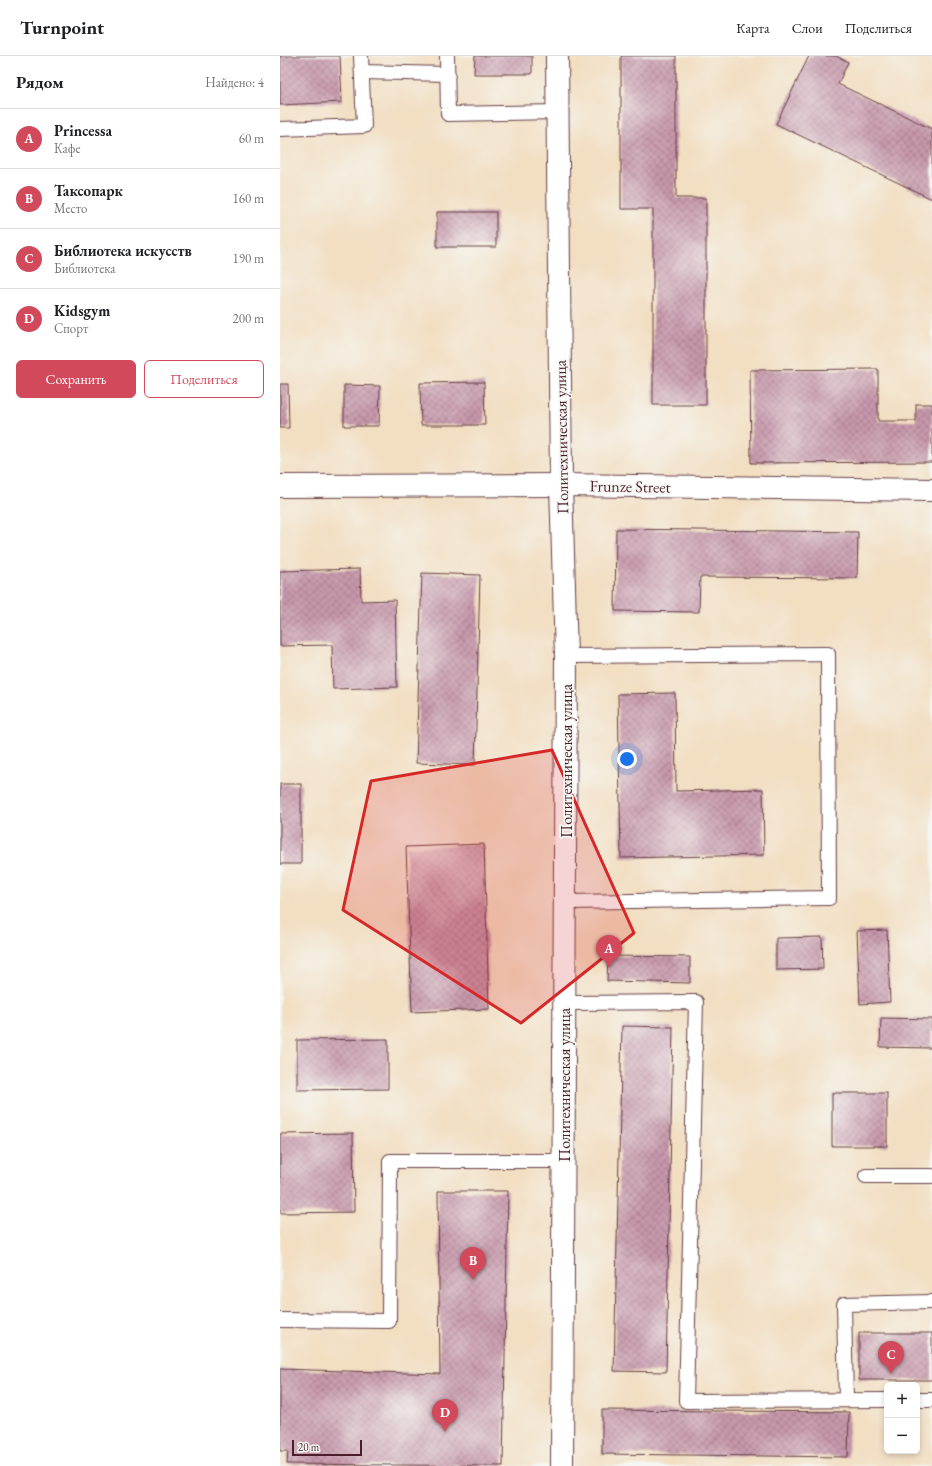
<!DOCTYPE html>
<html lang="ru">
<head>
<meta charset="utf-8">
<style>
  body { margin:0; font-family:"EB Garamond",serif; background:#f6f6f6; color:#202124 }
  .controls { position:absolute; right:12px; bottom:12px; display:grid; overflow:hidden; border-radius:6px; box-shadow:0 2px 6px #0003 }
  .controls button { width:36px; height:36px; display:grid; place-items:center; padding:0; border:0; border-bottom:1px solid #e0e0e0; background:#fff; color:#202124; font:20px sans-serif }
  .scale { position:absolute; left:12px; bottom:10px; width:70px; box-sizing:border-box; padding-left:4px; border:2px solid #4a1f2b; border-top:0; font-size:11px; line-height:14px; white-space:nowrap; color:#4a1f2b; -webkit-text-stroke:3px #f6f6f2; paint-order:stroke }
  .you { position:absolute; left:347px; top:703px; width:14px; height:14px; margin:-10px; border:3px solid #fff; border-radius:50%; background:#1a73e8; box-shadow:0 0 0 6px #1a73e833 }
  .badge { display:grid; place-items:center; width:26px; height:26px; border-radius:50%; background:#d1495b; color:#fff; font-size:13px; font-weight:700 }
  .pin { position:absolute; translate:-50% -33px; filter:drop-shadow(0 1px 2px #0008) }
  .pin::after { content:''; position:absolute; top:21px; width:14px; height:12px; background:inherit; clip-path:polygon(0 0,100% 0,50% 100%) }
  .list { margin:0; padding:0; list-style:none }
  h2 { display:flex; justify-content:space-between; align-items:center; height:52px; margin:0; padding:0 16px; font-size:17px }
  h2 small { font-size:13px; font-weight:400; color:#757577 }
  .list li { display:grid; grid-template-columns:26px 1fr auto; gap:12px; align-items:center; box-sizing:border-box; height:60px; padding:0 16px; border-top:1px solid #e0e0e0 }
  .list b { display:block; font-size:15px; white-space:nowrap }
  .list p { margin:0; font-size:13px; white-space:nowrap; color:#757577 }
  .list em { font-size:13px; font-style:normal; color:#757577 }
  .actions { display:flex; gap:8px; padding:12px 16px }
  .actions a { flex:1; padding:9px 0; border:1px solid #d1495b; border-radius:6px; text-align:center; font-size:14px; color:#d1495b }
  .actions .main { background:#d1495b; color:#fff }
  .map { position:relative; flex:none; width:652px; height:1410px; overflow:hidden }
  header { display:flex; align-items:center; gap:24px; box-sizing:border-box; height:56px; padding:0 20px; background:#fff; border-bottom:1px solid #e0e0e0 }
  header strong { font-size:19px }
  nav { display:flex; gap:22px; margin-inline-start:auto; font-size:14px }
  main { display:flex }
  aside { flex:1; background:#fff }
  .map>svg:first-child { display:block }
  .building { fill:url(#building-cross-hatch) }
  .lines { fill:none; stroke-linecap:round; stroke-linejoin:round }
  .service-casing { stroke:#633c42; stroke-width:16 }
  .minor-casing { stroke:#633c42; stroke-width:24 }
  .service { stroke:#fff; stroke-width:14 }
  .minor { stroke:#fff; stroke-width:22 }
  .marked { fill:#d62828; fill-opacity:0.2; stroke:#d62828; stroke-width:3; stroke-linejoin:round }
  .labels { text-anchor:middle; stroke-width:3.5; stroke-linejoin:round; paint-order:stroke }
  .street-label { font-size:16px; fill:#4a1f2b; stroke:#f6f6f2 }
</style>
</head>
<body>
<header>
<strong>Turnpoint</strong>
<nav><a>Карта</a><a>Слои</a><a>Поделиться</a></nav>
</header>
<main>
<aside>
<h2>Рядом<small>Найдено: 4</small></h2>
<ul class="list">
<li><span class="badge">A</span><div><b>Princessa</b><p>Кафе</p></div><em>60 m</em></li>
<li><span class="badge">B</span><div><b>Таксопарк</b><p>Место</p></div><em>160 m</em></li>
<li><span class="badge">C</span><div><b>Библиотека искусств</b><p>Библиотека</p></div><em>190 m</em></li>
<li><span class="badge">D</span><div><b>Kidsgym</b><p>Спорт</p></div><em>200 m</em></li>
</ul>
<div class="actions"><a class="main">Сохранить</a><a>Поделиться</a></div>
</aside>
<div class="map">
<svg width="652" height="1410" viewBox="0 0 652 1410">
  <defs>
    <pattern id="building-cross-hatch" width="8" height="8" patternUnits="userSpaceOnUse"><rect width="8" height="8" fill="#c798ac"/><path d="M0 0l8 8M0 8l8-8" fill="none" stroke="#a47b8c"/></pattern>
  </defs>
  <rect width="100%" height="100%" fill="#f6f6f2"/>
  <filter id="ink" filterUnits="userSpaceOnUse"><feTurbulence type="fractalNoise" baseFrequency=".025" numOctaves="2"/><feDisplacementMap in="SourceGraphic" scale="8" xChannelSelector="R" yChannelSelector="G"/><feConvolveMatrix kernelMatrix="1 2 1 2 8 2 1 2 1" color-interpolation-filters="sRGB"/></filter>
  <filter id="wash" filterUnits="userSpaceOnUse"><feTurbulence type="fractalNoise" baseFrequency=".012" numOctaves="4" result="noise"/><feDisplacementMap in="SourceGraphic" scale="16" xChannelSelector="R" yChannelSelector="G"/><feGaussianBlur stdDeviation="0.9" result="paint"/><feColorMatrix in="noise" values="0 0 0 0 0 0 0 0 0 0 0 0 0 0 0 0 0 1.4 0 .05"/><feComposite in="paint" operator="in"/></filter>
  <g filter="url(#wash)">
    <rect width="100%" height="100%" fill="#f2dec1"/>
    <g id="blocks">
      <g class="building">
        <polygon points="0,0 60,0 62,46 0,49"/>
        <polygon points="195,0 252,0 252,18 194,18"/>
        <polygon points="341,0 396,0 396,142 426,142 426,349 373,349 373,153 341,153"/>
        <polygon points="529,0 556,0 568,6 558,28 652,73 652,143 496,68"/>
        <rect x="157" y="156" width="59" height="35"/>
        <polygon points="598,313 598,365 636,365 636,348 652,348 652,406 471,407 470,314"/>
        <polygon points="204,326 205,369 141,369 140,327"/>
        <polygon points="0,328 8,328 9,372 0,372"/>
        <polygon points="64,329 100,330 99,370 64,370"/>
        <polygon points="336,473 578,476 577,522 420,521 419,556 335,555"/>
        <polygon points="80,513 81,545 115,544 117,631 53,633 52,589 0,590 0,515"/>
        <polygon points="142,517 200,519 195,709 136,707"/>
        <polygon points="395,637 396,735 483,733 484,799 341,802 338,638"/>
        <rect x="0" y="728" width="21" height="80"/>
        <polygon points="204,788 209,953 132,956 126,791"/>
        <polygon points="607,874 610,946 580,948 577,875"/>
        <polygon points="542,881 543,913 496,914 496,882"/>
        <polygon points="328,900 410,901 410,927 327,925"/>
        <polygon points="601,962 652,963 651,992 600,991"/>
        <polygon points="342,970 393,971 386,1316 334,1315"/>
        <polygon points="108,983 108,1033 17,1034 17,984"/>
        <rect x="552" y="1037" width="55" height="53"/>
        <polygon points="73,1077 74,1156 0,1157 0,1078"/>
        <polygon points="158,1135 228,1135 223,1410 7,1408 8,1395 0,1395 0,1313 160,1318"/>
        <rect x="579" y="1277" width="73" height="47"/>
        <polygon points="322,1354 569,1356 568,1401 322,1398"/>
      </g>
    </g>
  </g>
  <g filter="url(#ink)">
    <use href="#blocks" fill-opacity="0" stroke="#633c42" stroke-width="1"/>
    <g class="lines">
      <defs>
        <g id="service">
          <polyline points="167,0 168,58 278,56"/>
          <polyline points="82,16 168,18"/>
          <polyline points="0,73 84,70 81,0"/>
          <polyline points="285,846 549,842 548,598 286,600"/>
          <polyline points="284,947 416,946 406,1345 607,1344"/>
          <polyline points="586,1120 652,1120"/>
          <polyline points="0,1264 109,1265 110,1105 283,1105"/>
          <polyline points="566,1344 564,1248 652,1246"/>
          <polyline points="637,1344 652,1344"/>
        </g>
        <g id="minor">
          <polyline points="277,0 281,429 286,600 282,1410"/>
          <polyline points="0,430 281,429 652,434"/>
        </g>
      </defs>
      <use href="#service" class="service-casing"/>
      <use href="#minor" class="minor-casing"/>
      <use href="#service" class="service"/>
      <use href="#minor" class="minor"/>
    </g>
  </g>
  <path class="marked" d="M272 694 354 877 241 967 63 854 91 725Z"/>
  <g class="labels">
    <g class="street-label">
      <text transform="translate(281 381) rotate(-91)" y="6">Политехническая улица</text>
      <text transform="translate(350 430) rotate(1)" y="6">Frunze Street</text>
      <text transform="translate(286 705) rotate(-90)" y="6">Политехническая улица</text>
      <text transform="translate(284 1029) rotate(-90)" y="6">Политехническая улица</text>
    </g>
  </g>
</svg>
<div class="controls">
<button>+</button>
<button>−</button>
</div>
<div class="scale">20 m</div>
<div class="you"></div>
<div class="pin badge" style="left:329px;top:912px">A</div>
<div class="pin badge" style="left:193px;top:1224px">B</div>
<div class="pin badge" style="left:611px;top:1318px">C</div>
<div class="pin badge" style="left:165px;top:1376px">D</div>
</div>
</main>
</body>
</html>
